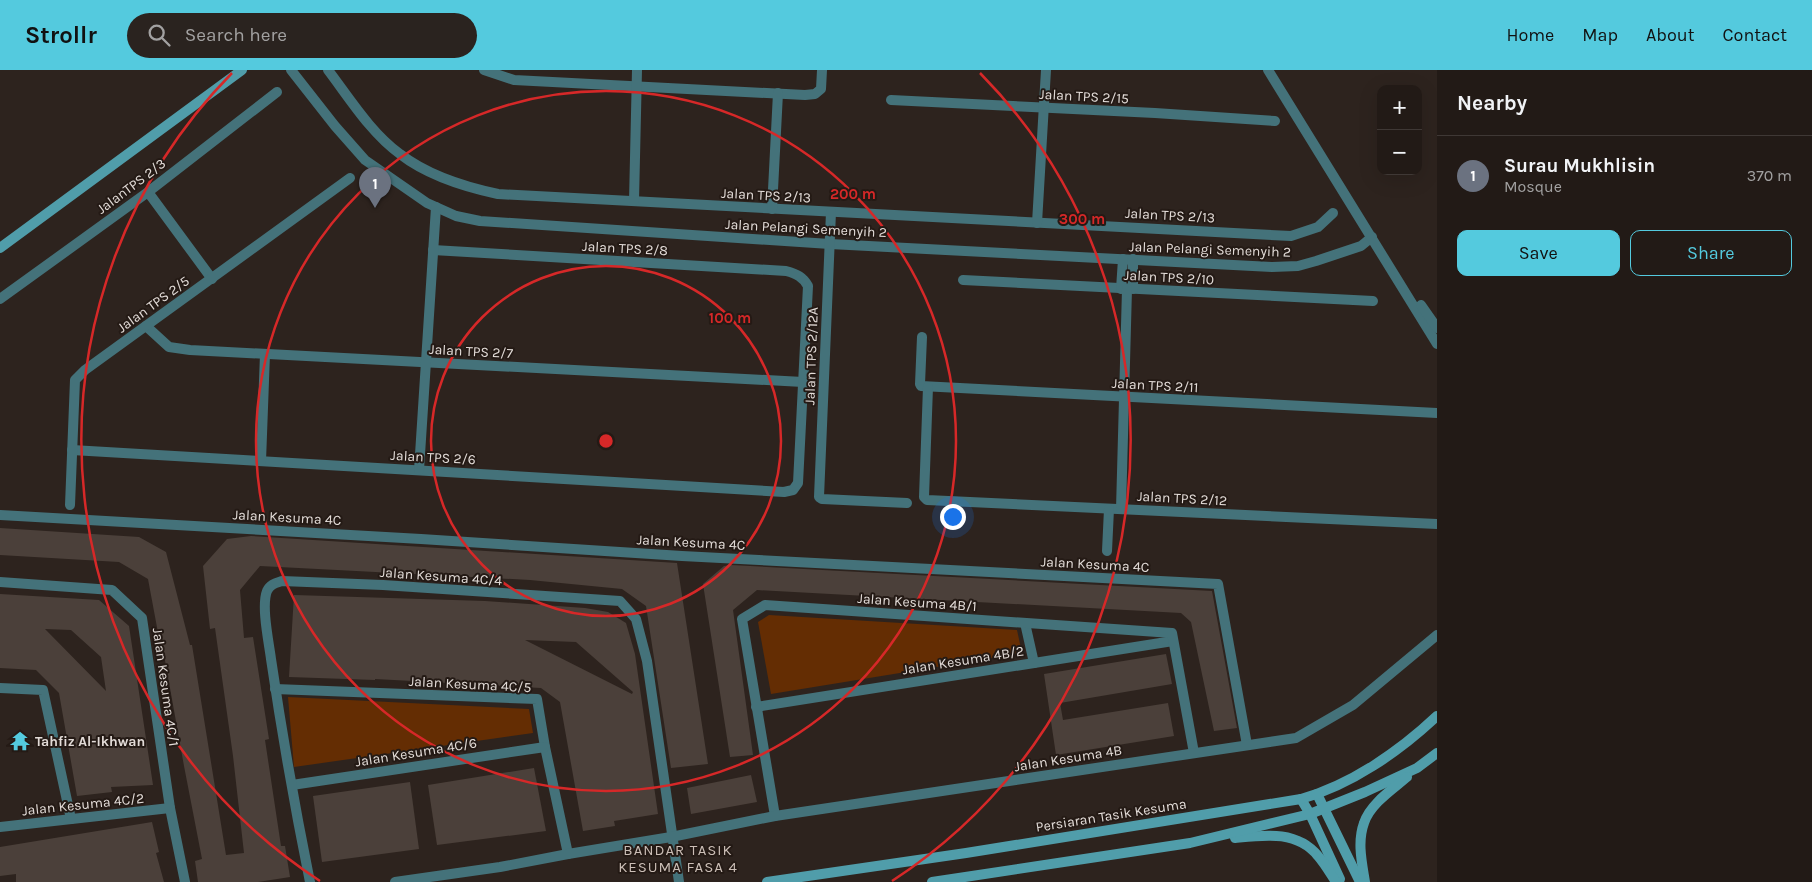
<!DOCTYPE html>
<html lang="en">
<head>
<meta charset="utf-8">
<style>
  body { margin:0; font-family:Karla,sans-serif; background:#2a231f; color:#f1f3f6 }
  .controls { position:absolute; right:15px; top:15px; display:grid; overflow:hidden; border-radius:10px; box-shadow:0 5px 20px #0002 }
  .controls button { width:45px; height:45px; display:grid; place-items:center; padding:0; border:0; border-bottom:1px solid #3f3835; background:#221a16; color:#f1f3f6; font:25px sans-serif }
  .you { position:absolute; left:952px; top:446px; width:18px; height:18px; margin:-12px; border:4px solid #fff; border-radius:50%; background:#1a73e8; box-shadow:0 0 0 8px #1a73e833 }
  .badge { display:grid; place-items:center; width:32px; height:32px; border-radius:50%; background:#54cade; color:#fff; font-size:16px; font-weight:700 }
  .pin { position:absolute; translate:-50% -41px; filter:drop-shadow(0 1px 2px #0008) }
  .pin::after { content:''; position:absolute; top:26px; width:18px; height:15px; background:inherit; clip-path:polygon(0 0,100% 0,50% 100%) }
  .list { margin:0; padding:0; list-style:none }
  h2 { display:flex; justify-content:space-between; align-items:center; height:65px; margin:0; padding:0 20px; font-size:21px }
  h2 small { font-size:16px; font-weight:400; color:#a2a1a1 }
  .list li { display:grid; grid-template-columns:32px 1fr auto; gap:15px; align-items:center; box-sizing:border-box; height:80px; padding:0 20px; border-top:1px solid #3f3835 }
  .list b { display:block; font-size:19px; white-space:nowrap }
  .list p { margin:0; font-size:16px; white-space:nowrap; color:#a2a1a1 }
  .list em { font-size:16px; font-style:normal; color:#a2a1a1 }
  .actions { display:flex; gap:10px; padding:15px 20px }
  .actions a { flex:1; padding:11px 0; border:1px solid #54cade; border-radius:10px; text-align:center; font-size:18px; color:#54cade }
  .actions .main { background:#54cade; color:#111 }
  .icon { flex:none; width:28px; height:28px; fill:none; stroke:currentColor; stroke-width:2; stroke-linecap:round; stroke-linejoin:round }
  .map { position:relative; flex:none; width:1437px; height:812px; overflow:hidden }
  header { display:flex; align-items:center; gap:30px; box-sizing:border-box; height:70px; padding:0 25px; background:#54cade; color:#111 }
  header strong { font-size:24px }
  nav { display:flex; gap:28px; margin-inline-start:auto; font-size:18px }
  .search { width:350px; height:45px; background:#2a231f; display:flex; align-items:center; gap:12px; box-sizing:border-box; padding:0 18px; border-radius:28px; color:#a2a1a1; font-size:19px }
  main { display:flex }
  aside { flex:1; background:#221a16 }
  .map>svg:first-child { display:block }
  .green { fill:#642d03 }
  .building { fill:#4b403a; fill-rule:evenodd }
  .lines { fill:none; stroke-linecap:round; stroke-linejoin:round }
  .street { stroke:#44727a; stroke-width:10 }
  .secondary { stroke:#509daa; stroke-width:10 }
  .ring { fill:none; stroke:#d62828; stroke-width:2.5 }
  .labels { text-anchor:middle; stroke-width:4; stroke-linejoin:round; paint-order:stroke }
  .street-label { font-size:14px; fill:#e3dcd8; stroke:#241a15 }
  .poi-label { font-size:14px; font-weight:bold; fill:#e3dcd8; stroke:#241a15; text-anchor:start }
  .neighbourhood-label { font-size:15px; letter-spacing:1px; fill:#cbbeb6; stroke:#241a15 }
  .centre { fill:#d62828; stroke:#241a15; stroke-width:2.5 }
  .ring-label { font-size:15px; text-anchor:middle; font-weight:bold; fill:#d62828; stroke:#241a15; stroke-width:4; stroke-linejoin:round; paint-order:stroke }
</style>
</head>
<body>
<header>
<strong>Strollr</strong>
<div class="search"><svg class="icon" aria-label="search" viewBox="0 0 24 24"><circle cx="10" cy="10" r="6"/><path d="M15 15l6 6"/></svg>Search here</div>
<nav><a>Home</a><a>Map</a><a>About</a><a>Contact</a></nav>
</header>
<main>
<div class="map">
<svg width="1437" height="812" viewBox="0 0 1437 812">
  <rect width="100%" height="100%" fill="#2d231e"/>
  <g class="green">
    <polygon points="769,545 1017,560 1022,583 771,624 758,552"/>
    <polygon points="288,627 529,639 533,663 294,697"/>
  </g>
  <g class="building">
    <polygon points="0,458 139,467 166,482 190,575 192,575 226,785 244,783 233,686 215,558 210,559 203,496 227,469 251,466 677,493 708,694 671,698 646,536 622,519 530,510 260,496 240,520 244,568 253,567 269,669 265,670 281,776 285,776 290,807 258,812 198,812 195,791 202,789 184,696 161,568 159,568 148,509 119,492 0,485"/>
    <polygon points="731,495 1212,521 1237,658 1214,661 1191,552 1181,543 757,520 733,540 753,685 730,687 703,514 724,496"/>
    <path d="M0 524 99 530 129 556 153 715 111 717 112 722 77 726 59 623 36 600 0 598ZM45 559 71 560 101 587 106 621Z"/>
    <path d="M294 525 485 531 585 538 608 542 626 553 635 584 658 744 614 751 615 756 583 761 560 632 541 618 375 609V610L289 607ZM525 570 576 572 633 622 632 624Z"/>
    <polygon points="1166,584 1172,614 1060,633 1063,650 1168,633 1174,666 1056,685 1044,604"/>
    <polygon points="534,698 546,761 437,775 428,715"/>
    <polygon points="751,705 757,732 691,744 687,718"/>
    <polygon points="410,712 419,779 322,792 313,726"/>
    <polygon points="152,752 159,782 156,783 164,812 16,812 16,804 0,806 0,777"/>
  </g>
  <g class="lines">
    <g class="street">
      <polyline points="291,0 335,56 365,90 427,133 456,146 480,151 830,174 1272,197 1298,196 1316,191 1361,176 1372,167"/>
      <path d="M328 0C350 29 371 63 400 84 427 105 465 117 498 124L1291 166 1318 157 1333 143"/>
      <polyline points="484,0 514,10 805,25 815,24 821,19 822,0"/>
      <polyline points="1268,0 1437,274"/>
      <polyline points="891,30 1155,43 1275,51"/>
      <polyline points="148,122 212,209"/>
      <polyline points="634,131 637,0"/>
      <polyline points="772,139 778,23"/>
      <polyline points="831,142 819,427 822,429 907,433"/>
      <polyline points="1037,153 1046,0"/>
      <polyline points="963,210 1373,231"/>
      <polyline points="1121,219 1123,189"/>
      <polyline points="1133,219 1133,189"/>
      <polyline points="0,229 148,122 277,22"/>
      <polyline points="1421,235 1437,258"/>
      <polyline points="146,256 169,277 190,280 803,312"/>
      <polyline points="922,267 920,314 921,316 1437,343"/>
      <polyline points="928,317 924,427 927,430 1437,454"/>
      <path d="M72 380 784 422 793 420 798 413 808 216C803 207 797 204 786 201L433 180"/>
      <polyline points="261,391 265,284"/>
      <polyline points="419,400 436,137"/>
      <polyline points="70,435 75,310 85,300 350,108"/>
      <polyline points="1121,439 1127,219"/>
      <polyline points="0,445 421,469 682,486 1218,514 1247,675"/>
      <polyline points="1107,481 1109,439"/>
      <polyline points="0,512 112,520 142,548 170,738 185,812"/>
      <polyline points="1025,553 1034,593"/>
      <polyline points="0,618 43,620 71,749"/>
      <polyline points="275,619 537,629 545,677 568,784"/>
      <polyline points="756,637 1173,571"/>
      <polyline points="292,715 545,677"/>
      <polyline points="775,746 742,549 765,535 1172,563 1194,683"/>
      <polyline points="0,757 170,738"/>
      <path d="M310 812C295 738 282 664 271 589 269 573 261 536 267 521 270 514 276 513 282 511L383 515 620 531 636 549 647 591 679 812"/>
      <polyline points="395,812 500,797 568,784 671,767 775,746 1296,668 1353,635 1437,565"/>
    </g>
    <g class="secondary">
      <polyline points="0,178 242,0"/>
      <polyline points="1317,724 1360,812"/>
      <polyline points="1301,729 1310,744 1340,809"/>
      <path d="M1235 768C1264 765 1297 760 1318 786 1325 794 1330 803 1336 812"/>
      <path d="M767 812 966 783 1301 729C1351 715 1400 681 1437 646"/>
      <polyline points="932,812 1190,773 1310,744 1365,722 1417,698 1437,683"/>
      <path d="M1365 812C1362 793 1357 772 1364 753 1370 734 1393 719 1407 707"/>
    </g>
  </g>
  <g class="ring">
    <circle cx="606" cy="371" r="175"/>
    <circle cx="606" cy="371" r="350"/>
    <path d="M320 811A525 525 0 0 1 232 3M980 3A525 525 0 0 1 892 811"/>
  </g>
  <defs>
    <symbol id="temple-bare" viewBox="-9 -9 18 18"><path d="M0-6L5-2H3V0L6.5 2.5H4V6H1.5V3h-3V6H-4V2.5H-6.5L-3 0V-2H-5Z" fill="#54cade" stroke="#241a15" stroke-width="2.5" paint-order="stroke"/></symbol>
  </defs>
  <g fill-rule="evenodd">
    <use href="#temple-bare" x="6" y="657" width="28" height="28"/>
  </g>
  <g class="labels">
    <g class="street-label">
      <text transform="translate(1084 26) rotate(3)" y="5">Jalan TPS 2/15</text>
      <text transform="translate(131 116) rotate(-37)" y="5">JalanTPS 2/3</text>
      <text transform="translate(766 125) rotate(3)" y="5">Jalan TPS 2/13</text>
      <text transform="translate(1170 145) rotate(3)" y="5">Jalan TPS 2/13</text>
      <text transform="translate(806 158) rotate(3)" y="5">Jalan Pelangi Semenyih 2</text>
      <text transform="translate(625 178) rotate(3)" y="5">Jalan TPS 2/8</text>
      <text transform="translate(1210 179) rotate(2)" y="5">Jalan Pelangi Semenyih 2</text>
      <text transform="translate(1169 207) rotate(3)" y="5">Jalan TPS 2/10</text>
      <text transform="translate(153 234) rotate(-36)" y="5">Jalan TPS 2/5</text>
      <text transform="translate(471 281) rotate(3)" y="5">Jalan TPS 2/7</text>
      <text transform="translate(811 286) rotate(-88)" y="5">Jalan TPS 2/12A</text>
      <text transform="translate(1155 315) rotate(3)" y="5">Jalan TPS 2/11</text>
      <text transform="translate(433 387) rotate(3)" y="5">Jalan TPS 2/6</text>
      <text transform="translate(1182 428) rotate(3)" y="5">Jalan TPS 2/12</text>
      <text transform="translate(287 447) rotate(3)" y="5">Jalan Kesuma 4C</text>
      <text transform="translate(691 472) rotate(3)" y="5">Jalan Kesuma 4C</text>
      <text transform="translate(1095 494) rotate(3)" y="5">Jalan Kesuma 4C</text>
      <text transform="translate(441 506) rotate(4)" y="5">Jalan Kesuma 4C/4</text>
      <text transform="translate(917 532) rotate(4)" y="5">Jalan Kesuma 4B/1</text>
      <text transform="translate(963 590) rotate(-9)" y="5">Jalan Kesuma 4B/2</text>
      <text transform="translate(470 614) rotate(3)" y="5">Jalan Kesuma 4C/5</text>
      <text transform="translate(166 617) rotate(82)" y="5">Jalan Kesuma 4C/1</text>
      <text transform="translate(416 682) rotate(-9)" y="5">Jalan Kesuma 4C/6</text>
      <text transform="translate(1068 688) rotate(-9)" y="5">Jalan Kesuma 4B</text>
      <text transform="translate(83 734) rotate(-6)" y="5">Jalan Kesuma 4C/2</text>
      <text transform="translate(1111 745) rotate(-9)" y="5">Persiaran Tasik Kesuma</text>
    </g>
    <g class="poi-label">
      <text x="35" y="676">Tahfiz Al-Ikhwan</text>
    </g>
    <g class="neighbourhood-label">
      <text x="678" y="785">BANDAR TASIK<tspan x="678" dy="17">KESUMA FASA 4</tspan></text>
    </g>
  </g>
  <circle cx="606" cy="371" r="8" class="centre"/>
  <g class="ring-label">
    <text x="853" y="129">200 m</text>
    <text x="1082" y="154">300 m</text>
    <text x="730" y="253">100 m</text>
  </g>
</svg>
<div class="controls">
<button>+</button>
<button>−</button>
</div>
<div class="you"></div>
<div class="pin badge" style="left:375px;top:138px;background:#6b7280">1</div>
</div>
<aside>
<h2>Nearby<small></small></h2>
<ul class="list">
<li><span class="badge" style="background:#6b7280">1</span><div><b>Surau Mukhlisin</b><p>Mosque</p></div><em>370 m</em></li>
</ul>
<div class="actions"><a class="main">Save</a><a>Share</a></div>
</aside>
</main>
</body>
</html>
